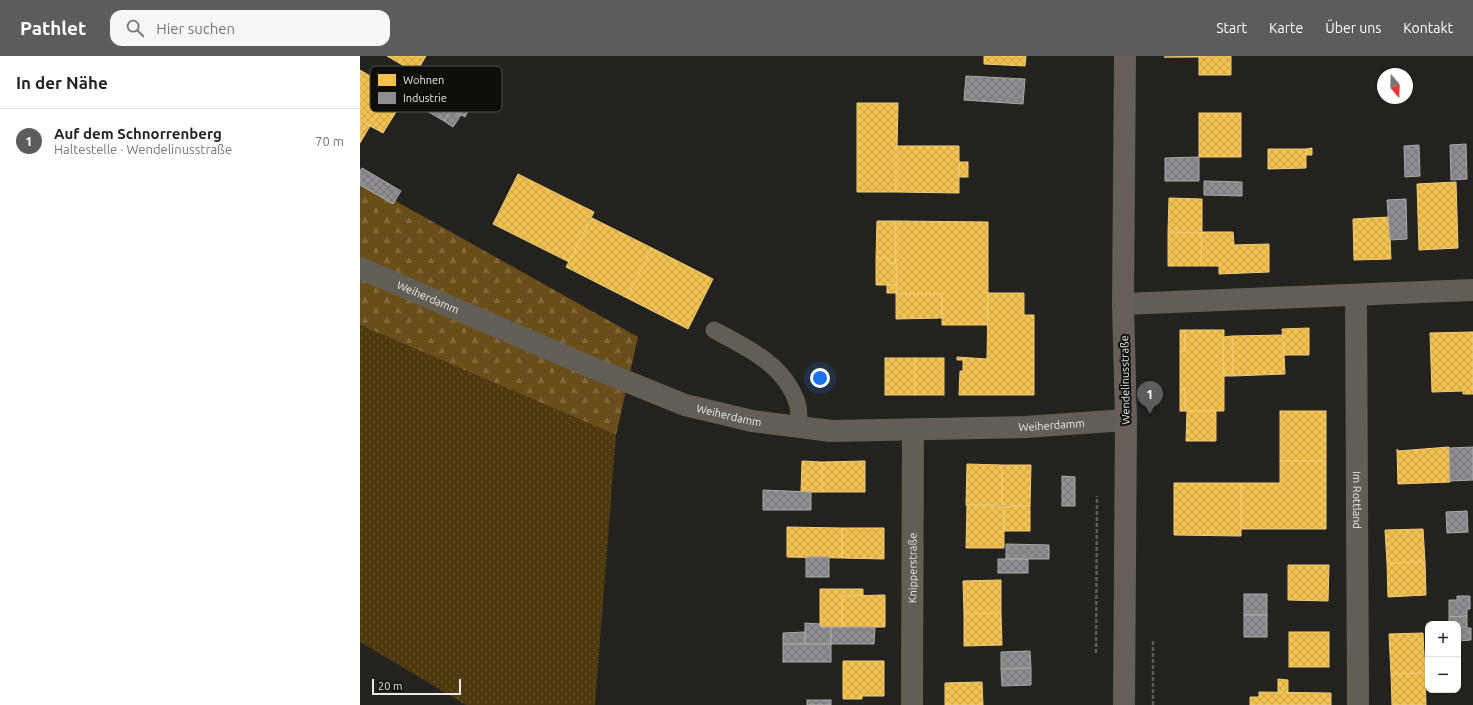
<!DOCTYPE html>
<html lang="de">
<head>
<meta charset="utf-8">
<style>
  body { margin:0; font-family:Ubuntu,sans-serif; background:#f6f6f6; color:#222 }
  .controls { position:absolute; right:12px; bottom:12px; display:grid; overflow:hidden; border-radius:8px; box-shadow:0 1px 3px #0004 }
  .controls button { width:36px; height:36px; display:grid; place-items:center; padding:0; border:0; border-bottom:1px solid #e0e0e0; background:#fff; color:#222; font:20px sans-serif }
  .compass { position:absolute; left:1017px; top:12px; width:36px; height:36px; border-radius:50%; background:#fff; box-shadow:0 1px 3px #0004; rotate:161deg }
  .scale { position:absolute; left:12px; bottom:10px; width:89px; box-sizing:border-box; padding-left:4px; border:2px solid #edeae6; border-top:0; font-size:11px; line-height:14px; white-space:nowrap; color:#edeae6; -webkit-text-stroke:3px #0e0d0a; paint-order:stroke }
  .you { position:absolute; left:460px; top:322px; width:14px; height:14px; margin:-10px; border:3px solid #fff; border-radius:50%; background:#1a73e8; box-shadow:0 0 0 6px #1a73e833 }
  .badge { display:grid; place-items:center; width:26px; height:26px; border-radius:50%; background:#5e5c5b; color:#fff; font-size:13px; font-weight:700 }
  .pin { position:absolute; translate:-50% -33px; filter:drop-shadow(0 1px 2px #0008) }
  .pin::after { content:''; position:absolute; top:21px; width:14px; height:12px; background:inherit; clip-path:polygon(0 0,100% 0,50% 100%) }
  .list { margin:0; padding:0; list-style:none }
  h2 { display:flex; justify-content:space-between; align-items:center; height:52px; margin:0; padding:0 16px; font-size:17px }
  h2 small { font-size:13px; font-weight:400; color:#767676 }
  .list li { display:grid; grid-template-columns:26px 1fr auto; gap:12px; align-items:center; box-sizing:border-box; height:64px; padding:0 16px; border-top:1px solid #e0e0e0 }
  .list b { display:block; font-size:15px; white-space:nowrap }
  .list p { margin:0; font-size:13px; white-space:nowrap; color:#767676 }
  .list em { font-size:13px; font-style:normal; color:#767676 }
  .icon { flex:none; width:22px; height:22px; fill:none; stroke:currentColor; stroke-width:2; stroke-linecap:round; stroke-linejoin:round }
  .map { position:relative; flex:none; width:1113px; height:649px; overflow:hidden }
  header { display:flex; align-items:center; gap:24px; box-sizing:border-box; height:56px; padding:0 20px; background:#5e5c5b; color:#fff }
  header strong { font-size:19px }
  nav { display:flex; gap:22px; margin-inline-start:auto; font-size:14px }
  .search { width:280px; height:36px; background:#f6f6f6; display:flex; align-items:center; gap:10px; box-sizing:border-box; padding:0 14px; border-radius:12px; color:#767676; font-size:15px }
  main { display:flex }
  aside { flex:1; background:#fff }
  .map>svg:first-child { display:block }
  .green { fill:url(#green-dots) }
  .forest { fill:url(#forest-firs) }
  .homes { fill:url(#homes-cross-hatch); stroke:#f0cd7c }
  .industry { fill:url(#industry-cross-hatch); stroke:#aaa9ab }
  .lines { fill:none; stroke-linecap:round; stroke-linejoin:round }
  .path { stroke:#605c56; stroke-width:2.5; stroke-dasharray:4 2; stroke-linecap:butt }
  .lane { stroke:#625e56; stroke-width:17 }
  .street { stroke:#625e56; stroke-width:22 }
  .secondary { stroke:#655f57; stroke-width:22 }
  .labels { text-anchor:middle; stroke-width:4; stroke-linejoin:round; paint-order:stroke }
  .street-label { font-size:11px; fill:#edeae6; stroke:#0e0d0a }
  .key { fill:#0e0d0a; stroke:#514f4c; stroke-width:1 }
  .key-label { font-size:11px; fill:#edeae6 }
</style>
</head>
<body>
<header>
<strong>Pathlet</strong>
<div class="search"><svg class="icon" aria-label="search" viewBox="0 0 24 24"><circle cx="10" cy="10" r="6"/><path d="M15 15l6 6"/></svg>Hier suchen</div>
<nav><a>Start</a><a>Karte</a><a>Über uns</a><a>Kontakt</a></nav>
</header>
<main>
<aside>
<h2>In der Nähe<small></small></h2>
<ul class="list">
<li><span class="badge">1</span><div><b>Auf dem Schnorrenberg</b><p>Haltestelle · Wendelinusstraße</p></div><em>70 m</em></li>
</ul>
</aside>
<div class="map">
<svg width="1113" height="649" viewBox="0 0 1113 649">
  <defs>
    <pattern id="green-dots" width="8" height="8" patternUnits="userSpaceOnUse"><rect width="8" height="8" fill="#4e380f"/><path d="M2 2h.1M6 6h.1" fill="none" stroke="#685532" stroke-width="1.8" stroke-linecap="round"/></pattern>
    <pattern id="forest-firs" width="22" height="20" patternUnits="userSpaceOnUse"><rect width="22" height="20" fill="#6a4e1a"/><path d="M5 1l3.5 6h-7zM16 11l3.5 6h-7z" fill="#80683b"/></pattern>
    <pattern id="homes-cross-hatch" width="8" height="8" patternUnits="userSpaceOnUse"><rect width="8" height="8" fill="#f2c14e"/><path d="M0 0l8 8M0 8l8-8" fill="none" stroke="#c7a24c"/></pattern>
    <pattern id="industry-cross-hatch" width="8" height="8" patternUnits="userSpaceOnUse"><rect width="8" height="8" fill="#8d8d92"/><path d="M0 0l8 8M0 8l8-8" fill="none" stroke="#747477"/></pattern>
  </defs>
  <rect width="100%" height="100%" fill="#24221f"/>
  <polygon class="green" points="0,269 256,379 235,649 106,649 0,586"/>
  <polygon class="forest" points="0,125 278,281 256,379 0,269"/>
  <g class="homes">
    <polygon points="27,0 66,0 56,17"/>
    <polygon points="624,0 666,0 665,10 624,8"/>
    <polygon points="871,0 871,19 839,19 839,1 804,1"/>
    <polygon points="0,14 32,33 10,70 0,64"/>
    <polygon points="497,47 538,47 536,136 497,136"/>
    <polygon points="23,48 36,56 23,77 10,70"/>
    <rect x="839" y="57" width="42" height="44"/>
    <polygon points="0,64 10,70 0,87"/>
    <polygon points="536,90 599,90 599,137 536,136"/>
    <polygon points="952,92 952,99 946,99 946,93"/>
    <polygon points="908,93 946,93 946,112 908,113"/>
    <rect x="599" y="106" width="9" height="15"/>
    <polygon points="158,118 234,156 209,206 133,168"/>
    <polygon points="1096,126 1098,192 1059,194 1057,128"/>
    <polygon points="809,142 842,143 842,177 808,176"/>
    <polygon points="1029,161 1031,203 994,204 993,163"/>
    <polygon points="232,162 292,192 267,242 206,211"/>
    <polygon points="517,165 536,165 536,207 529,207 528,202 516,202"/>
    <polygon points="536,165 628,166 628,269 582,269 582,238 536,238"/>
    <polygon points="808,176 842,177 841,210 808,210"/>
    <polygon points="842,176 873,176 874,189 909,188 909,216 859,218 859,210 841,210"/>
    <polygon points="292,192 353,223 328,273 267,242"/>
    <polygon points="516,202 528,202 529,207 536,207 536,229 516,229"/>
    <rect x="527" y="229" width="9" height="8"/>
    <polygon points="628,237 664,237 664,259 674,259 674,339 599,339 600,315 603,315 603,304 597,304 597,301 627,303"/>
    <polygon points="536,238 582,238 582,262 536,263"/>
    <polygon points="949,272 949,299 924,299 922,273"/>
    <rect x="820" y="274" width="5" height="21"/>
    <polygon points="825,274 864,274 864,355 825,355 825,334 820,334 820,295 825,295"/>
    <polygon points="1113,276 1113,338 1103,338 1103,335 1072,336 1070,277"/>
    <polygon points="923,279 925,318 873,320 872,280"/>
    <polygon points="872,280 873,320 864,320 863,281"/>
    <rect x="525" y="302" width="30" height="37"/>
    <rect x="555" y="302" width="29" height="37"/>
    <rect x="820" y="334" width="5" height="21"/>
    <polygon points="827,355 856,355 856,385 826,385"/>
    <rect x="920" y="355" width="46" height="50"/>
    <polygon points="1089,391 1090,426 1038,428 1037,393 1038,395"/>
    <polygon points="442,405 462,406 462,436 441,436"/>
    <polygon points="505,405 505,436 462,436 462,406"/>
    <polygon points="920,405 966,405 966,473 881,473 881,427 920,427"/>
    <polygon points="607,408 642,409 642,449 606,449"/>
    <polygon points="642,409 671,409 670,450 642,449"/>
    <polygon points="814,427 881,427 881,480 814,479"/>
    <polygon points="607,449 644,450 644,492 606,492"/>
    <rect x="644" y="450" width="26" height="25"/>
    <polygon points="427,471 482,472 482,502 427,501"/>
    <polygon points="482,472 524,472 524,503 482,502"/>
    <polygon points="1063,473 1065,506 1027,507 1025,474"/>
    <polygon points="1065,506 1066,539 1028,541 1027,507"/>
    <polygon points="928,509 969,509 968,545 928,544"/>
    <polygon points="641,524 641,557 604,558 603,525"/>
    <polygon points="460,533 503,533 503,539 482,540 482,571 460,571"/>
    <polygon points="525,539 525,571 482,571 482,540"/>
    <polygon points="641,557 642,589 604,590 604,558"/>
    <rect x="929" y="576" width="40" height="35"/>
    <polygon points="1063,577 1065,617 1031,618 1029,578"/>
    <polygon points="483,605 524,605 524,640 502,640 502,643 483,643"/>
    <polygon points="1065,617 1066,649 1032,649 1031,618"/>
    <polygon points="918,623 928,624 928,637 918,636"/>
    <polygon points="622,626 623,649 585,649 585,627"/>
    <polygon points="899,636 971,637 971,649 890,649 890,641 899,641"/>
  </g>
  <g class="industry">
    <polygon points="606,20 665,23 663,48 604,44"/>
    <polygon points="57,33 91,53 84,65 50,45"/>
    <polygon points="99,41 112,48 105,61 91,53"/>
    <polygon points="91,54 101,59 93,71 84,65"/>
    <polygon points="1106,88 1107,123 1091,124 1090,89"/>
    <polygon points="1059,89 1060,120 1045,121 1044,90"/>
    <polygon points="839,101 839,125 805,125 805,102"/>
    <polygon points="2,112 41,135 33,148 0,129 0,115"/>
    <polygon points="844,125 882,126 882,140 844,139"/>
    <polygon points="1046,143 1047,183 1030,184 1027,144"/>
    <polygon points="1113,391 1113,424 1090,425 1089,392"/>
    <polygon points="702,420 715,421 715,450 702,450"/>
    <polygon points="403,434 451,436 451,454 403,454"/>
    <polygon points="1107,455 1108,476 1087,477 1086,456"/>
    <polygon points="646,488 689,489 689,503 646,503"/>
    <rect x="446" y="501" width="23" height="20"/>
    <rect x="638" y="503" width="30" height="14"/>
    <rect x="884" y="538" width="23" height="21"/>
    <polygon points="1097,540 1110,540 1110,553 1107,553 1107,560 1089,561 1089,544 1097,544"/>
    <rect x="884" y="559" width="23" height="22"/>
    <polygon points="1107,560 1107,572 1111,572 1111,584 1098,585 1098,568 1089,568 1089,561"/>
    <polygon points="445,567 460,568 460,571 471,571 471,588 445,588"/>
    <polygon points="471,571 515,571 514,588 471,588"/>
    <polygon points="445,576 445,588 423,588 423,577"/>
    <rect x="423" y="588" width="48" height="18"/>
    <polygon points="670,595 671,612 641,613 641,596"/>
    <polygon points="671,612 671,629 642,630 641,613"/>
    <rect x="447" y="644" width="24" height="5"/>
  </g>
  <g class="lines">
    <g class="path">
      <polyline points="736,597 737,440"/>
      <polyline points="793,649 793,584"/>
    </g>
    <path class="lane" d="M354 274C388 292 427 310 438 350 439 356 439 364 439 371"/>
    <g class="street">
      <path id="s1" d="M0 212 231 311 325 349 392 365 471 375 665 371 766 364"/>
      <path id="s2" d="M996 240 998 649"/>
      <polyline points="763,248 1113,234"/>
      <path id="s3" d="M552 649 553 374"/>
    </g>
    <polyline class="secondary" points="764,649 766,364 763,248 765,0"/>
  </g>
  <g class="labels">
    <g class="street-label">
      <text dy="4" stroke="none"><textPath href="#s1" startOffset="74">Weiherdamm</textPath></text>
      <text transform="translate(765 324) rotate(-91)" y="4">Wendelinusstraße</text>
      <text dy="4" stroke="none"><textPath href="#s1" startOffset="398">Weiherdamm</textPath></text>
      <text dy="4" stroke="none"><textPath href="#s1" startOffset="722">Weiherdamm</textPath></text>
      <text dy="4" stroke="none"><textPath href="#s2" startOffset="204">Im Rottland</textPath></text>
      <text dy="4" stroke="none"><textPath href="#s3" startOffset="137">Knipperstraße</textPath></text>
    </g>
  </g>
  <rect x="10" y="10" width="132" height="46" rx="6" class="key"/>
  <rect x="18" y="18" width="18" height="12" fill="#f2c14e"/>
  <rect x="18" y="36" width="18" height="12" fill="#8d8d92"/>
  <g class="key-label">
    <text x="43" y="28">Wohnen</text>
    <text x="43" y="46">Industrie</text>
  </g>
</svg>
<div class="controls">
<button>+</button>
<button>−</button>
</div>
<svg class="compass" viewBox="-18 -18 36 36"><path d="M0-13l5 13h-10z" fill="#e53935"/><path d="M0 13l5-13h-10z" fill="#767676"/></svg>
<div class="scale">20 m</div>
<div class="you"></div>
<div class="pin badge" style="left:790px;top:358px">1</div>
</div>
</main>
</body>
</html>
